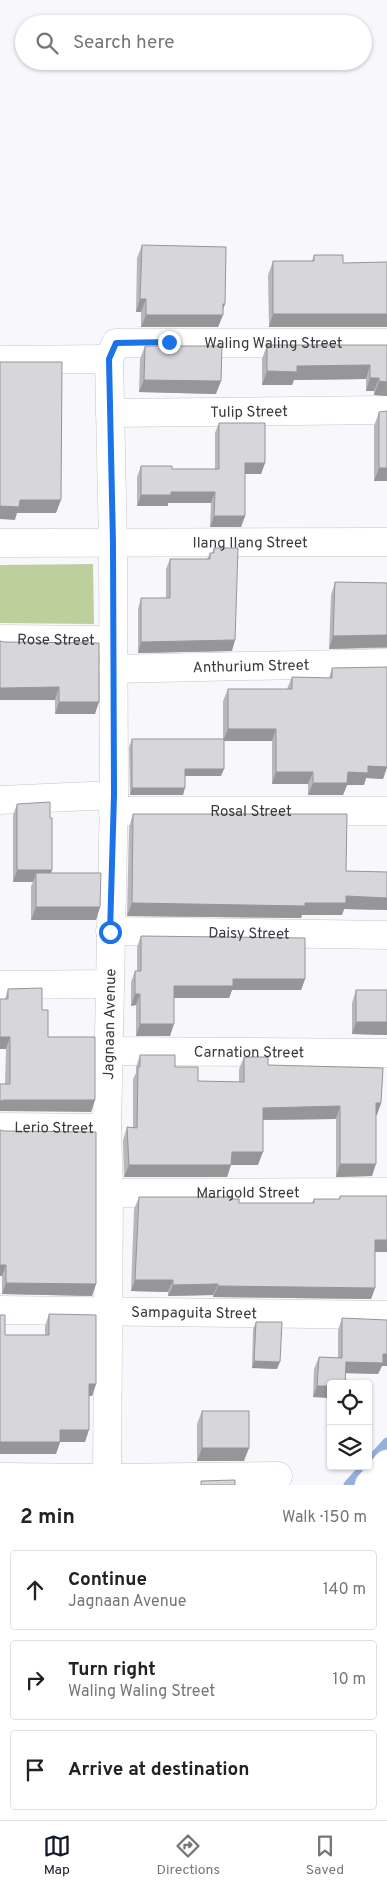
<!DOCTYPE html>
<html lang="en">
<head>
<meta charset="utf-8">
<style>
  body { margin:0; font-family:Overpass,sans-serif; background:#f2f2f2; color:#222 }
  .controls { position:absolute; right:15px; bottom:15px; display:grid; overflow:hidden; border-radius:5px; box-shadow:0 1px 4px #0004 }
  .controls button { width:45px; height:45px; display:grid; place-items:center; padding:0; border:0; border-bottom:1px solid #e0e0e0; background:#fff; color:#222; font:25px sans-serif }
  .stop { position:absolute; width:15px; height:15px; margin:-11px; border:4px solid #1a73e8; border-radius:50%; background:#fff }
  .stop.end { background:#1a73e8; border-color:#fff; box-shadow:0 1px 5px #0008 }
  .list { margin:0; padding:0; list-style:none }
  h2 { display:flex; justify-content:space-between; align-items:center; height:65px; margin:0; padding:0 20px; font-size:21px }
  h2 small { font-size:16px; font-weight:400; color:#767676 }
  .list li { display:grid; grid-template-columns:32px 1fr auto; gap:15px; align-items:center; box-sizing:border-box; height:80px; margin:0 10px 10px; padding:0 10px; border:1px solid #e0e0e0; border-radius:5px }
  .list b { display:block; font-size:19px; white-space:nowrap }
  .list p { margin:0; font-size:16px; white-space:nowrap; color:#767676 }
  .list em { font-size:16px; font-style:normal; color:#767676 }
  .icon { flex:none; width:28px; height:28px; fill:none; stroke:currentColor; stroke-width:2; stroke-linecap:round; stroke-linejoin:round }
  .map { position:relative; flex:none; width:387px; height:1485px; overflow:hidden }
  .search { position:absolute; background:#fff; box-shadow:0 1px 4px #0004; left:15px; right:15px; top:15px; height:55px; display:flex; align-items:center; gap:12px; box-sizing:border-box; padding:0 18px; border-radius:28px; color:#767676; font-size:19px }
  .sheet { height:335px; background:#fff }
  nav { display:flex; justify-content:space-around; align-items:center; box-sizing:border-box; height:70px; border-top:1px solid #e0e0e0; background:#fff; font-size:14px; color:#767676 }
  nav a { display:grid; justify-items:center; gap:2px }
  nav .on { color:#111827 }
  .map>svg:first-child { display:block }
  .park { fill:#becf9e }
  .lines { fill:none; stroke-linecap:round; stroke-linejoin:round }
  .stream { stroke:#94b0de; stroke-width:9 }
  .minor-casing { stroke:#c5c5ca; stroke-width:29 }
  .minor { stroke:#fff; stroke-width:28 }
  .wall { fill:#b8b8bc }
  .shaded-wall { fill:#969699 }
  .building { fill:#d6d6db; stroke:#969699 }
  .route { stroke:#1a73e8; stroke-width:6 }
  .labels { text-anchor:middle; stroke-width:4; stroke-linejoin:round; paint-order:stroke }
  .street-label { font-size:15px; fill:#3a3a3c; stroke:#fff }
</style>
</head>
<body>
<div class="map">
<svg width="387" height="1485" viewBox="0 0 387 1485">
  <rect width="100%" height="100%" fill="#f7f7fc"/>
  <polygon class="park" points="93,564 94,624 0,623 0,565"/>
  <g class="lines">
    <g class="stream">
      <polyline points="368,1463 387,1442"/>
      <polyline points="348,1485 365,1466"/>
    </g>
    <defs>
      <g id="minor">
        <polyline points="0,360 109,359"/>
        <path id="s1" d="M110 413 387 410"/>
        <path id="s2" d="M0 543 387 542"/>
        <path id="s3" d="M0 639 113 640"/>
        <path id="s4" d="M113 669 387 663"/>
        <polyline points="0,800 114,795"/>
        <path id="s5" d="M113 811H387"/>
        <path id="s6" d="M110 931 387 935"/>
        <polyline points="0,985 110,984"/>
        <path id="s7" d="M110 1051 387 1053"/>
        <path id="s8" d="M0 1127 107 1128"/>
        <path id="s9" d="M109 1193 387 1192"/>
        <path id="s10" d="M0 1310 387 1315"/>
        <polyline points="0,1477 107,1478 278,1476"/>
        <path id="s11" d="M107 1478 109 1193 107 1128 114 795 113 544 109 359 116 343H387"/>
        <polyline points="369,1485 387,1464"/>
      </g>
    </defs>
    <use href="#minor" class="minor-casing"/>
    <use href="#minor" class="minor"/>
  </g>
  <g class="wall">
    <polygon points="142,245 225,304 223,309 223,315 218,327 141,327 141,312 136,312 137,258"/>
    <polygon points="314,255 343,263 387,327 269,327 268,275 273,261 312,261"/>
    <polygon points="267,345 387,345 387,396 374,395 374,391 366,391 366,379 294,380 292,385 262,385 262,359"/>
    <polygon points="145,346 216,394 139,392 140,359"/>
    <polygon points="379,412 387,481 374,481 374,426"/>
    <polygon points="219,423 265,463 261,474 245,474 245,516 241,527 210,527 211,503 168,503 168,506 137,506 137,477 141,466 172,469 215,469 215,433"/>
    <polygon points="214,548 232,651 138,653 138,609 141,598 166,598 166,569 170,559 207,559 210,553 212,553"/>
    <polygon points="335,582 387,583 387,648 329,649 331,595"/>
    <polygon points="0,641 95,714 55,714 55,700"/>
    <polygon points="332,668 387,767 383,779 366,778 364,785 347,785 343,795 308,795 308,784 272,784 272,741 224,741 221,776 185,776 183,795 130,795 129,747 132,739 223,739 223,701 228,689 287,689 292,677 329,678"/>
    <polygon points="17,804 50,818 52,870 51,873 100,907 96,920 31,920 31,886 33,882 13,882 13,815"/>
    <polygon points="133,814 346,871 387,872 387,910 344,909 342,915 302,915 301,918 127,916 129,827"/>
    <polygon points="141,936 305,979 301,990 232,990 229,998 174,998 170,1036 136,1036 136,1005 131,1006 131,982 135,971 137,971 137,947"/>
    <polygon points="8,989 42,1010 48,1037 95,1100 91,1112 5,1084 6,1049 5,999"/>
    <polygon points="356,990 387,990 387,1035 352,1034 352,1003"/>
    <polygon points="140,1055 175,1067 198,1081 239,1082 239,1069 244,1057 381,1103 376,1115 372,1176 336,1177 336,1119 263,1120 258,1165 231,1165 227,1177 124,1177 123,1140 127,1127 133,1128 133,1079 136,1073 136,1067"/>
    <polygon points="0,1130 96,1284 92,1296 2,1294 2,1276 0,1276"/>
    <polygon points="340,1196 387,1252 375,1252 375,1288 371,1299 213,1297 213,1295 168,1296 168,1292 131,1291 134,1209 139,1197 231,1199 239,1203 312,1203 314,1199 339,1199"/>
    <polygon points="49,1314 96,1384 92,1396 89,1396 85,1442 60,1442 56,1454 0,1454 5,1335 45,1335 45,1326"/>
    <polygon points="342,1318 382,1366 378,1374 345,1373 331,1384 331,1398 313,1397 314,1369 319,1357 338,1358 338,1330"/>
    <polygon points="256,1322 277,1369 252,1368 253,1329"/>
    <polygon points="202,1411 244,1461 197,1461 197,1424"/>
  </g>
  <g class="shaded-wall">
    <polygon points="140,299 146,299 141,312 136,312"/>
    <polygon points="223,304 225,304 221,315 223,315 218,327 141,327 146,315"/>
    <polygon points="273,314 387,314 387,327 269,327"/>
    <polygon points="370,365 366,379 294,380 292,385 262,385 267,371 297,366"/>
    <polygon points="370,378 379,378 374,391 366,391"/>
    <polygon points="144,380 221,381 216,394 139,392"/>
    <polygon points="379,381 387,382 387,396 374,395"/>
    <polygon points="245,463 265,463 261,474 241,474"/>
    <polygon points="379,468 387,468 387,481 374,481"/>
    <polygon points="171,492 215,492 211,503 168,503 168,506 137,506 141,495"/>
    <polygon points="20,500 61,500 56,513 17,513 15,520 0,519 0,506"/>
    <polygon points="214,516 245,516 241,527 210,527"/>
    <polygon points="387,635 387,647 329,649 333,636"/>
    <polygon points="235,640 232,651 138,653 141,642"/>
    <polygon points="59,687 55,700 0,700 0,688"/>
    <polygon points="59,702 99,702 95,714 55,714"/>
    <polygon points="228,729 276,729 272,741 223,741"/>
    <polygon points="368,766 387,767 383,779 366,778 364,785 347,785 343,795 308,795 313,783"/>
    <polygon points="185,769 224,769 221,776 183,776"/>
    <polygon points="276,772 313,772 308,784 272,784"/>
    <polygon points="132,788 185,788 183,795 130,795"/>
    <polygon points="17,870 52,870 48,882 36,873 33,882 13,882"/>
    <polygon points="346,896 387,898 387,910 344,909 342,915 302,915 301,918 127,916 132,903 305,903"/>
    <polygon points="36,907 100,907 96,920 31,920"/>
    <polygon points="233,979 305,979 301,990 232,990 229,998 170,998 174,986"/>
    <polygon points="135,994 140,994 136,1005 131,1006"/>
    <polygon points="356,1022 387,1022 387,1035 352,1034"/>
    <polygon points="140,1024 174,1024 170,1036 136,1036"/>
    <polygon points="0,1037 10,1037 6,1049 0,1049"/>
    <polygon points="4,1100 95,1100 91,1112 0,1111 0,1101"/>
    <polygon points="376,1103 381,1103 377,1115 372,1115"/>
    <polygon points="340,1106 336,1119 258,1120 263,1108"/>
    <polygon points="232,1152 263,1152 258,1165 227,1165"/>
    <polygon points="340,1164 376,1164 372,1176 336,1177"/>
    <polygon points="129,1165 231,1165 227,1177 124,1177"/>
    <polygon points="375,1240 387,1240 387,1252 371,1252"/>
    <polygon points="0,1265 6,1265 2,1276 0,1276"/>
    <polygon points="135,1280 173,1280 168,1292 131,1291"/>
    <polygon points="6,1283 96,1284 92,1296 2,1294"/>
    <polygon points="218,1284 213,1295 168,1296 173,1285"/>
    <polygon points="218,1286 375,1288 371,1299 213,1297"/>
    <polygon points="383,1354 387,1354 387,1366 382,1366 378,1374 341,1373 346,1362"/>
    <polygon points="254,1361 280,1362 277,1369 252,1368"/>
    <polygon points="89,1384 96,1384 92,1396 85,1396"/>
    <polygon points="317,1386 331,1386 331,1398 313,1397"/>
    <polygon points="60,1430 89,1430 85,1442 56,1442"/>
    <polygon points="0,1442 60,1442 56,1454 0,1454"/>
    <polygon points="202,1448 249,1448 244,1461 197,1461"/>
  </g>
  <g class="building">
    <polygon points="142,245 226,247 225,304 223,304 223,315 146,315 146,299 140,299"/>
    <polygon points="314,255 343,255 343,263 387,262 387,314 273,314 273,261 314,261"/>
    <polygon points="267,345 387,345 387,382 379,381 379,378 370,378 370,365 297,366 297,372 267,371"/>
    <polygon points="145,346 222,346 221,381 144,380"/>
    <polygon points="0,362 62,362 61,500 20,500 19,507 0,506"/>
    <polygon points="387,411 387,468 379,468 379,412"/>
    <polygon points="219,423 265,423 265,463 245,463 245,516 214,516 215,492 171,492 171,495 141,495 141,466 172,466 172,469 219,469"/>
    <polygon points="214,548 238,548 235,640 141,642 141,598 170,598 170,559 210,559 210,553 214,553"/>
    <polygon points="335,582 387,583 387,635 333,636"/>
    <polygon points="0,641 4,642 99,643 99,702 59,702 59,687 0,688"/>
    <polygon points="387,667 387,767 368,766 368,773 348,772 347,783 313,783 313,772 276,772 276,729 228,729 228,689 292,689 292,677 332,678 332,668"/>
    <polygon points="132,739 224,739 224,769 185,769 185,788 132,788"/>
    <polygon points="50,802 50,818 52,818 52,870 17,870 17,804"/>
    <polygon points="133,814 347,814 346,871 387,872 387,898 346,896 346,903 305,903 305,906 132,903"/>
    <polygon points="36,873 101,873 100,907 36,907"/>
    <polygon points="141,936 305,938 305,979 233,979 233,986 174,986 174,1024 140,1024 140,994 135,994 135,971 141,971"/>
    <polygon points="42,988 42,1010 48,1010 48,1037 95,1037 95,1100 4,1100 0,1101 0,1084 10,1084 10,1037 0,1037 0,999 8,999 8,989"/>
    <rect x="356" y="990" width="31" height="32"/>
    <polygon points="140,1055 175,1055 175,1067 198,1067 198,1081 244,1082 244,1057 268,1057 268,1065 383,1068 381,1103 376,1103 376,1164 340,1164 340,1106 263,1108 263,1152 232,1152 231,1165 129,1165 127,1127 137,1128 138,1067 140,1067"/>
    <polygon points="0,1130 4,1131 96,1132 96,1284 6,1283 6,1265 0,1265"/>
    <polygon points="340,1196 387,1196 387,1240 375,1240 375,1288 218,1286 218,1284 173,1285 173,1280 135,1280 139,1197 231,1197 231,1199 239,1199 239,1203 314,1203 314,1199 340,1199"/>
    <polygon points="49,1314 96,1315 96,1384 89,1384 89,1430 60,1430 60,1442 0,1442 0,1315 5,1315 5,1335 49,1335"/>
    <polygon points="342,1318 387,1320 387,1354 383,1354 383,1363 346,1362 345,1384 331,1384 331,1386 317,1386 319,1357 342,1358"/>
    <polygon points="256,1322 282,1322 280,1362 254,1361"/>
    <rect x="202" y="1411" width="47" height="37"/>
    <polygon points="235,1480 235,1485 201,1485 201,1481"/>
  </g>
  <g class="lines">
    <polyline class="route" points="110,932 114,795 113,544 109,359 116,343 169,342"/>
  </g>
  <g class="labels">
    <g class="street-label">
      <text dy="5" stroke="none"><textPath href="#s11" startOffset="1294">Waling Waling Street</textPath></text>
      <text dy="5" stroke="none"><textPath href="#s1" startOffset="139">Tulip Street</textPath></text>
      <text dy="5" stroke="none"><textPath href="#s2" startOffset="250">Ilang Ilang Street</textPath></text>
      <text dy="5" stroke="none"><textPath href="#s3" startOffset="56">Rose Street</textPath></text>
      <text dy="5" stroke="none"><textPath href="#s4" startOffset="138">Anthurium Street</textPath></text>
      <text dy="5" stroke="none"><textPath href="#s5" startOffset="138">Rosal Street</textPath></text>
      <text dy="5" stroke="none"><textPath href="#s6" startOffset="139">Daisy Street</textPath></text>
      <text dy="5" stroke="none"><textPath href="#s11" startOffset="454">Jagnaan Avenue</textPath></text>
      <text dy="5" stroke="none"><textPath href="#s7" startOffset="139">Carnation Street</textPath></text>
      <text dy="5" stroke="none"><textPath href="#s8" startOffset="54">Lerio Street</textPath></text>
      <text dy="5" stroke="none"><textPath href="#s9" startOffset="139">Marigold Street</textPath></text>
      <text dy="5" stroke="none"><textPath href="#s10" startOffset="194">Sampaguita Street</textPath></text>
    </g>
  </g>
</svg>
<div class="controls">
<button><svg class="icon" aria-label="locate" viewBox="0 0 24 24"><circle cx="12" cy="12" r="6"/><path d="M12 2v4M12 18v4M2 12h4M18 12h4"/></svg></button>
<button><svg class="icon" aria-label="layers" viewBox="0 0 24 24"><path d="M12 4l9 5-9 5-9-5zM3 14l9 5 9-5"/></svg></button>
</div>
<div class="stop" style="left:110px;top:932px"></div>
<div class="stop end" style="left:169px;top:342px"></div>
<div class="search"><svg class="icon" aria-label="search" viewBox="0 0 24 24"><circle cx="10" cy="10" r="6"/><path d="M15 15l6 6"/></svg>Search here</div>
</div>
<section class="sheet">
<h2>2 min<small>Walk · 150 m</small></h2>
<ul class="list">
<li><svg class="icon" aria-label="ahead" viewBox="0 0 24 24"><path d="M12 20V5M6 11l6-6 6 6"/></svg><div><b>Continue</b><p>Jagnaan Avenue</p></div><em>140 m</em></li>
<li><svg class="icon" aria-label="right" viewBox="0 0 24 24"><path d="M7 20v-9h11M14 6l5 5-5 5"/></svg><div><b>Turn right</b><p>Waling Waling Street</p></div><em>10 m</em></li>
<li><svg class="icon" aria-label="arrive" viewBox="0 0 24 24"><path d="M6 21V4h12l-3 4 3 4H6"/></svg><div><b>Arrive at destination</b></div></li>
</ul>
</section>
<nav>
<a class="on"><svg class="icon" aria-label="map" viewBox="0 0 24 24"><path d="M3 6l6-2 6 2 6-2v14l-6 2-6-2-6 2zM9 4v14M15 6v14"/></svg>Map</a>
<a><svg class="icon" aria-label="directions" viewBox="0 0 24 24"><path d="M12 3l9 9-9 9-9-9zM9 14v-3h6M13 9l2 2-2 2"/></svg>Directions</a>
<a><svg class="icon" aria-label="saved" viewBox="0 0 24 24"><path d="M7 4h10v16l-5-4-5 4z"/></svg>Saved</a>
</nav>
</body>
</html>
